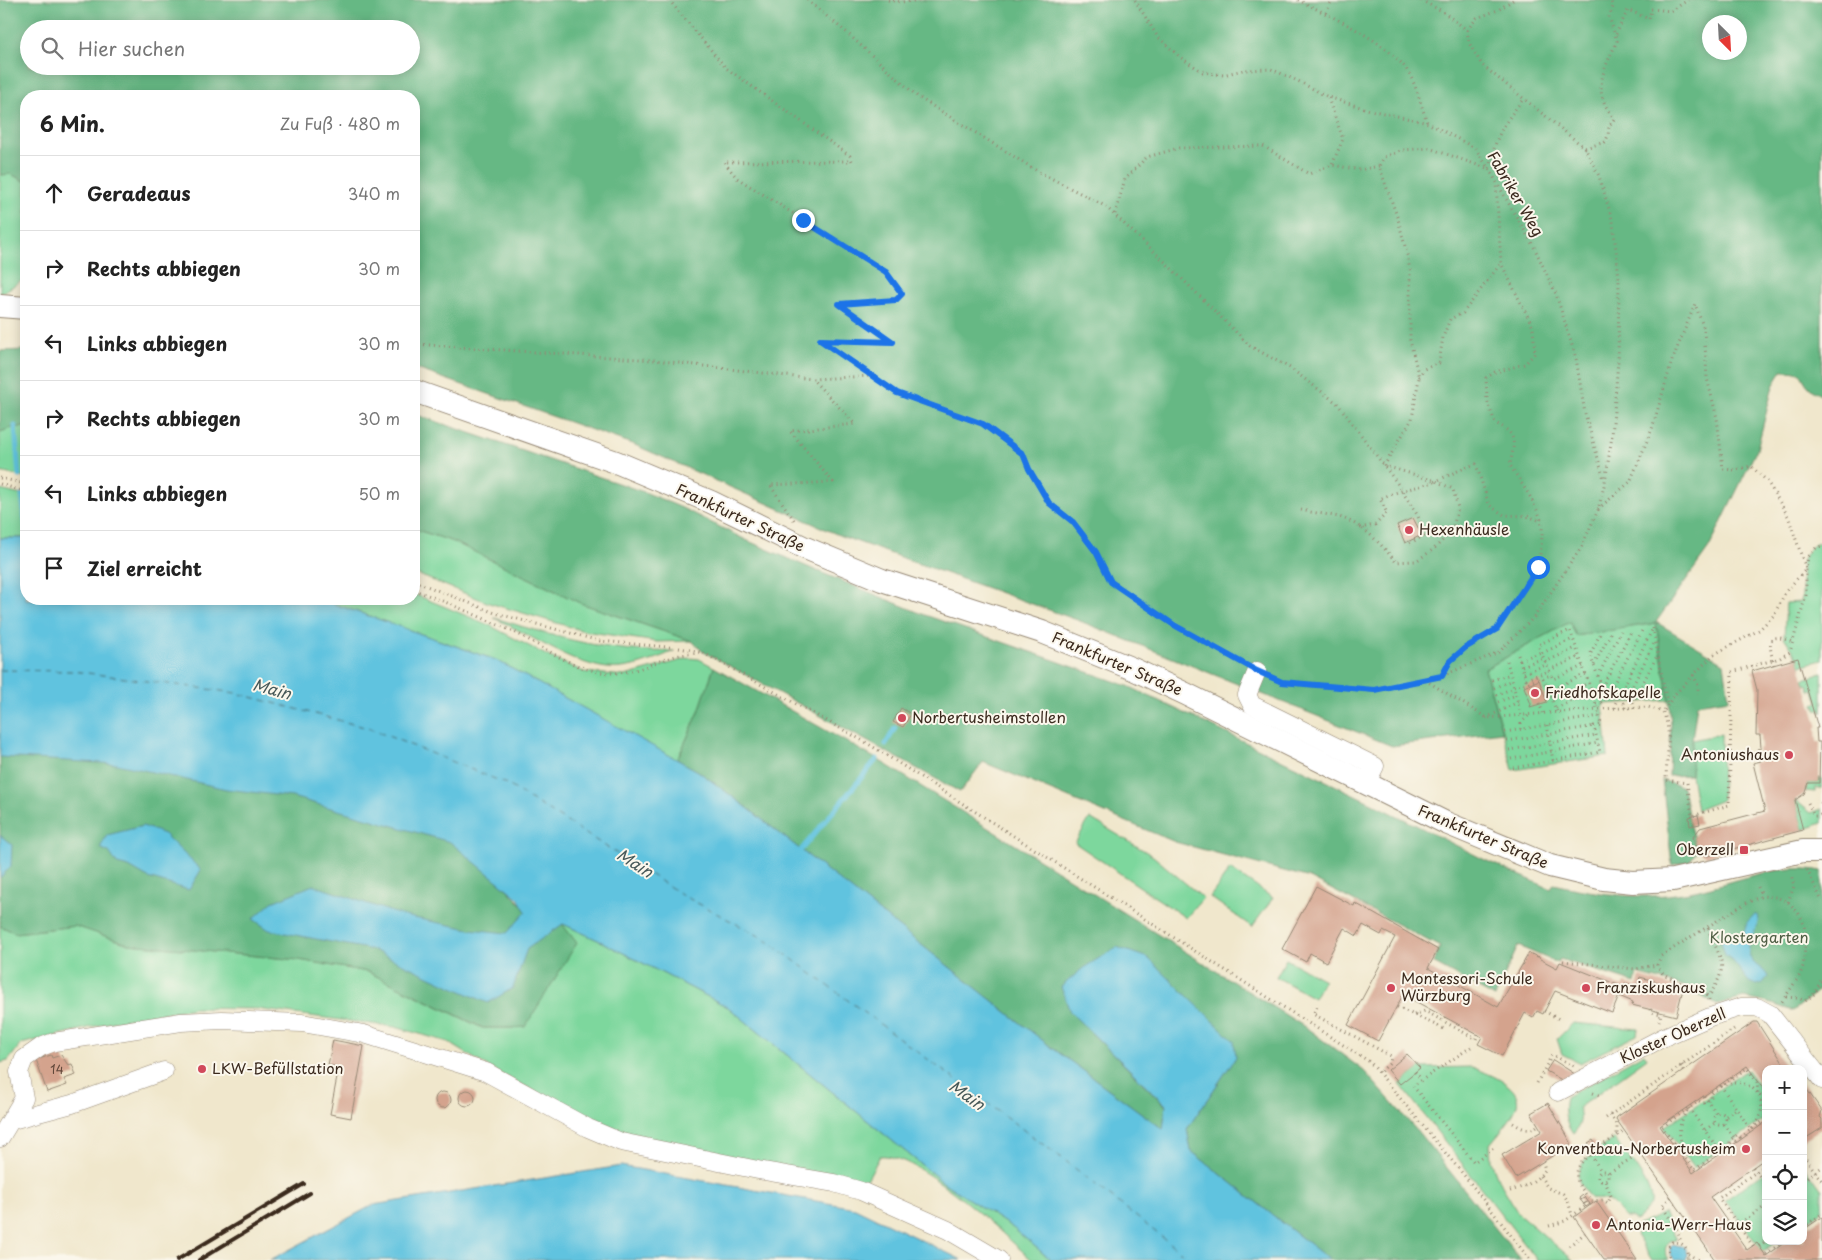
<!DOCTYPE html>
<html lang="de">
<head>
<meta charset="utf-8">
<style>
  body { margin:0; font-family:"Playpen Sans",sans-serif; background:#f6f6f6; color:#222 }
  .controls { position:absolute; right:15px; bottom:15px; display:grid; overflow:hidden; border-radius:10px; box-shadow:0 2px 12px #0003 }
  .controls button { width:45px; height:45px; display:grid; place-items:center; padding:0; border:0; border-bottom:1px solid #e0e0e0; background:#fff; color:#222; font:25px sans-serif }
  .compass { position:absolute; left:1702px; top:15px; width:45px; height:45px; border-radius:50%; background:#fff; box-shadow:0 2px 12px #0003; rotate:156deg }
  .stop { position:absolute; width:15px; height:15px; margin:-11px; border:4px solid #1a73e8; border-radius:50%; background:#fff }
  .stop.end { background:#1a73e8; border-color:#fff; box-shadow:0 1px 5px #0008 }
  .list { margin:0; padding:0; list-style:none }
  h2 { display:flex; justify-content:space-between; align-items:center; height:65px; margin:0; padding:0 20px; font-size:21px }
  h2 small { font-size:16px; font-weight:400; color:#767676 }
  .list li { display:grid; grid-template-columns:32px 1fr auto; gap:15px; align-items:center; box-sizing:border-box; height:75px; padding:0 20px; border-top:1px solid #e0e0e0 }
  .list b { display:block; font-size:19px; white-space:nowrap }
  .list em { font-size:16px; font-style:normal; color:#767676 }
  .icon { flex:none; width:28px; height:28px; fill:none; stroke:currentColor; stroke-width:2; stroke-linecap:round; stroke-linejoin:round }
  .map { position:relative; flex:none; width:1822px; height:1260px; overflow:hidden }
  .search { position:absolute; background:#fff; box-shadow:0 2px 12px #0003; left:20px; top:20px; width:400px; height:55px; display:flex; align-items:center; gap:12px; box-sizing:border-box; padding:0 18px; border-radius:28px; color:#767676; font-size:19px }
  .panel { position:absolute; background:#fff; box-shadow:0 2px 12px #0003; left:20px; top:90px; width:400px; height:515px; border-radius:20px }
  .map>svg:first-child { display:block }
  .green { fill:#7dd79d; stroke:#5c805e }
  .forest { fill:#66b884; stroke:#507151; fill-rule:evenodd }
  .water { fill:#60c3df; stroke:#4e767e }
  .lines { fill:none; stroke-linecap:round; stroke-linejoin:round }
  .stream { stroke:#60c3df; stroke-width:5 }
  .ferry { stroke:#465858; stroke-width:1; stroke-dasharray:6 5; stroke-linecap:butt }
  .building { fill:#d4a38d }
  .minor-casing { stroke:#968875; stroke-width:19 }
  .major-casing { stroke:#968875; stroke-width:24 }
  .path { stroke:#968875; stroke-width:3; stroke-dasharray:1 4; stroke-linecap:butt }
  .minor { stroke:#fff; stroke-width:18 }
  .major { stroke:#fff; stroke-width:22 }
  .rail { stroke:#3b2a1e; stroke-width:4 }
  .route { stroke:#1a73e8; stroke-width:6 }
  .poi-dot { fill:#d1495b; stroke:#fbf7ec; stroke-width:2 }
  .labels { text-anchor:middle; stroke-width:4; stroke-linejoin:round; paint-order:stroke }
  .number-label { font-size:12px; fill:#61483a }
  .street-label { font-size:15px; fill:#3b2a1e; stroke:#fbf7ec }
  .poi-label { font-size:15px; fill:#3b2a1e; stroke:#fbf7ec; text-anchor:start }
  .park-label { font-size:15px; fill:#4f5e44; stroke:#fbf7ec }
  .water-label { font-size:16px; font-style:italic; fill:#465858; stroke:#fbf7ec }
</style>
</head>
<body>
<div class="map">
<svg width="1822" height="1260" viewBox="0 0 1822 1260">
  <rect width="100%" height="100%" fill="#fbf7ec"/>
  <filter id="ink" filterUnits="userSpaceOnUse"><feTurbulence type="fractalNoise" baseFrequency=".02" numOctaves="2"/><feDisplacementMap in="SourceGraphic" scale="10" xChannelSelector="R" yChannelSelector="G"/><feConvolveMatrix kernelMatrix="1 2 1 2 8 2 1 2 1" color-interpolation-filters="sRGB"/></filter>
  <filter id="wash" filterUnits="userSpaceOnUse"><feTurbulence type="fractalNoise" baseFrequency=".0096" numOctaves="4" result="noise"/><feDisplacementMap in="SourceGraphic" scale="20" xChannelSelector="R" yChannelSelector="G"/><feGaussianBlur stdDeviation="1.12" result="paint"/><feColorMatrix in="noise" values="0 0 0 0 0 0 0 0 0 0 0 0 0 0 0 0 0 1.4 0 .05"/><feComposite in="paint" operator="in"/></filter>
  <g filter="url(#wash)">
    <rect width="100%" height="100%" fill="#f0e7cc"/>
    <g class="green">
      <polygon points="11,174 26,182 26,278 0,294 0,175"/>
      <polygon points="15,427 26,427 26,478 0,472 0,432"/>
      <polygon points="0,490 26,496 26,538 0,538"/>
      <polygon points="414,529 454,542 580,603 692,641 657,642 584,631 489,603 414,573"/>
      <path d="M1817 543H1822V660L1800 666 1798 658 1784 637 1786 603 1801 602C1806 578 1792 559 1817 543Z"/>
      <polygon points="414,594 489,625 550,657 584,672 625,676 689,658 699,659 714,667 698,714 677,760 496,660 320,599 414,599"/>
      <path d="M494 618C507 621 519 626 531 629 577 643 626 653 674 651 658 658 640 666 622 668 583 673 530 634 494 618Z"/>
      <polygon points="1570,622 1576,636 1656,623 1669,700 1603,704 1608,756 1513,770 1485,669"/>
      <polygon points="1822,673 1822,713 1820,709 1817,710 1814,704 1818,702 1814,690 1810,691 1808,684 1806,685 1804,679"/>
      <polygon points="1721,734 1722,800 1697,810 1691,775 1692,740"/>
      <polygon points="1819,779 1822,779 1822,788 1815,788 1815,792 1805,791 1808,783 1819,783"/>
      <polygon points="1795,800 1811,813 1822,809 1822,823 1803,830"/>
      <polygon points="1090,818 1153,856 1203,898 1186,918 1075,843"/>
      <polygon points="1230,869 1273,898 1252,927 1210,897"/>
      <path d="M563 924 600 941 728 1007 944 1183 1013 1228 1051 1260H1032C1003 1234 917 1152 880 1156L864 1185 618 1134 488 1067 448 1042 395 1027 256 1009 194 1008 117 1021 21 1044 8 1061 0 1063V926L16 933 75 926 129 944 299 960 368 972 482 1028H512L525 1026Z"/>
      <polygon points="1286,959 1324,980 1314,998 1276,977"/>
      <polygon points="1573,1023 1638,1029 1637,1035 1580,1063 1562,1054 1557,1039"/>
      <path d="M1644 1053 1647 1058 1578 1108C1583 1117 1580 1127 1573 1134 1565 1123 1563 1111 1566 1097Z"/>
      <path d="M1472 1067C1486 1073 1522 1085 1517 1105 1514 1117 1498 1134 1490 1144L1491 1161 1498 1179 1519 1214 1573 1260H1537L1400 1084 1420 1068Z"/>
      <polygon points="1747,1070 1766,1097 1766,1118 1694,1168 1664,1127"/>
      <path d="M1614 1139C1626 1154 1654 1186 1651 1205L1636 1221 1631 1218H1625C1619 1211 1614 1202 1605 1200 1600 1198 1595 1201 1590 1198 1588 1195 1585 1191 1583 1188 1566 1166 1598 1151 1614 1139Z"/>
      <polygon points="1803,1164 1822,1190 1822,1211 1803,1224"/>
      <polygon points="1766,1171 1766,1241 1778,1241 1763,1252 1725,1200"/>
      <path d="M1664 1213 1677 1240 1670 1241C1664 1247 1664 1253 1669 1260H1652L1636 1235 1638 1231V1225Z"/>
    </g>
    <g class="forest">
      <path d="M0 0H1822V396C1819 394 1814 392 1811 389 1798 377 1808 371 1782 371L1773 386 1757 449 1709 548 1656 622 1724 663 1729 699 1697 704 1692 740 1691 775 1669 776 1671 725 1669 700 1656 623 1576 636 1570 622 1485 669 1502 732 1392 746 1080 621 841 536 635 445 414 368V96H26V182L11 174 0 175ZM1710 22H1740V52H1710ZM29 29H411V66H29Z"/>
      <polygon points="26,350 26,427 15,427 0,432 0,351"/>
      <path d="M414 414 647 493 682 508 746 540 810 568 925 615 1128 686 1372 803 1485 860 1551 889 1554 884C1602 895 1645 901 1695 891 1736 882 1779 862 1822 871V988L1793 1011 1769 1003 1744 998 1717 1005 1683 986 1637 974 1635 983 1560 959 1558 963 1518 946 1495 997 1433 963 1440 947 1310 878 1175 842 983 762 960 792 702 651 692 641 580 603 454 542 414 529Z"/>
      <polygon points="714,667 880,761 1035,857 1308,1029 1364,1071 1419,1133 1521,1260 1330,1260 1191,1151 1187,1129 1236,1057 1070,1012 1166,1106 1163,1129 1051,1047 745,806 698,771 677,760 698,714"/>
      <polygon points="0,756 118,763 291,795 450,839 509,891 528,912 527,948 562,924 577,943 525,1027 512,1028 483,1028 368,972 299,960 129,944 75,926 16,933 0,926"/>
      <polygon points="1662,780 1683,787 1690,826 1697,850 1690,861 1672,865"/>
    </g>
    <g class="water">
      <polygon points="0,538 26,538 26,599 320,599 496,660 698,771 745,806 1051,1047 1163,1129 1166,1105 1070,1012 1061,987 1083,968 1117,947 1148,958 1234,1041 1236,1057 1187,1129 1191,1151 1330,1260 1051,1260 1013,1228 944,1183 728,1007 600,941 563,924 527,949 513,988 488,1003 439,981 373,950 269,930 253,919 272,902 313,885 404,916 470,929 507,933 526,912 518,898 450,842 292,797 226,789 117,764 0,757"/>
      <polygon points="143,826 164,834 201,870 189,890 148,878 129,867 117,864 109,852 100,848 107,835"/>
      <polygon points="0,835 12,845 11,866 0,878"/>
      <path d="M1754 915H1757L1759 918C1756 933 1741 949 1754 963 1759 968 1765 970 1768 977L1762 984 1756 985 1749 982 1732 960 1725 955 1721 941 1726 936 1738 940 1742 939 1747 922Z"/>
      <polygon points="621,1166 855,1208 962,1260 270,1260 373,1205"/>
      <polygon points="1673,1244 1684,1247 1687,1253 1686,1260 1674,1260 1670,1255 1670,1247"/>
    </g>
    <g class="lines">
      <g class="stream">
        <polyline points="15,426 19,476"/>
        <polyline points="22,495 26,527"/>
        <polyline points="886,744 895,728"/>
        <polyline points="801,850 877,759"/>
      </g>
      <polyline class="ferry" points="0,670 73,671 236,693 368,728 505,783 686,897 765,939 1067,1162 1191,1260"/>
    </g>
    <g id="blocks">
      <g class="building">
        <polygon points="1413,518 1422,535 1405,543 1397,525"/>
        <polygon points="1798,658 1818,728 1816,728 1817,742 1820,742 1819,783 1808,783 1804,794 1795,800 1803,830 1707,856 1697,850 1693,837 1700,828 1765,811 1753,763 1761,761 1757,749 1761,748 1760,735 1756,735 1757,690 1752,671"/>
        <polygon points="1539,680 1547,702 1530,707 1531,704 1524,687"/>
        <polygon points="901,708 911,714 903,727 893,722"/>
        <polygon points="1698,815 1700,824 1690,826 1689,817"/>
        <polygon points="1316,886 1354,906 1355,903 1438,950 1428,968 1498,1007 1529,953 1538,957 1538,956 1540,959 1557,968 1560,962 1623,987 1625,983 1637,986 1640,977 1683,989 1676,1016 1632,1005 1633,1002 1619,996 1612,1013 1555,991 1543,1014 1537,1011 1533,1018 1525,1013 1502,1056 1478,1044 1482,1037 1411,999 1412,997 1404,993 1378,1041 1348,1025 1395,937 1383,931 1381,935 1363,925 1357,936 1344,928 1326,962 1310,953 1306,962 1282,949"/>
        <polygon points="1754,1022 1757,1022 1787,1069 1766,1069 1766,1092 1747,1066 1660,1126 1693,1173 1766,1122 1766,1158 1710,1197 1747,1250 1757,1243 1766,1256 1787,1241 1803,1241 1803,1230 1822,1217 1822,1260 1715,1260 1616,1119 1617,1117"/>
        <polygon points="333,1040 364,1046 351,1118 330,1114 339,1067 328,1065"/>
        <polygon points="1407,1054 1420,1068 1400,1084 1388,1070"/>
        <polygon points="51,1055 52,1058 61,1055 68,1065 72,1064 76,1075 64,1079 67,1085 47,1092 36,1060"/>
        <polygon points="1553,1060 1578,1076 1565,1082 1546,1071"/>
        <polygon points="1803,1084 1822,1111 1820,1117 1822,1119 1822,1128 1803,1140"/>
        <circle cx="467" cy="1098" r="8"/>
        <circle cx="443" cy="1100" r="8"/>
        <polygon points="1548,1103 1572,1144 1516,1178 1502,1155 1542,1131 1531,1113"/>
        <polygon points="1593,1140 1596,1145 1592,1148 1588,1143"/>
        <polygon points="1583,1195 1590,1204 1586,1207 1579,1198"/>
        <polygon points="1596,1201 1619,1234 1637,1260 1604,1260 1574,1217"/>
      </g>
    </g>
  </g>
  <g filter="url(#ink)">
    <use href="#blocks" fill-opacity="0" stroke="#968875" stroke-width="1"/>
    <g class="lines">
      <defs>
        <g id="minor">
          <polyline points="1257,671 1247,695 1252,705 1375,766 1366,784"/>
          <polyline points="1558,1092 1664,1037 1710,1017 1741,1007 1757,1007 1770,1014 1822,1080"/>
          <polyline points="12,1120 72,1104 164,1071"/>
          <polyline points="0,1138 24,1098 19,1072 24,1059 41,1047 54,1042 181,1022 222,1020 302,1023 364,1034 486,1072 588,1128 621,1142 758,1170 834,1183 861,1191 948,1230 999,1260"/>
        </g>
        <g id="major">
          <polyline points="0,306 26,308"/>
          <polyline points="414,391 616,462 711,502 803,547 882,580 1042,632 1133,669 1186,694 1446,823 1550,866 1604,879 1633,882 1673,880 1803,851 1822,851"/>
        </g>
      </defs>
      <use href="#minor" class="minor-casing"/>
      <use href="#major" class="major-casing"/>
      <g class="path">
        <polyline points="669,0 726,68 850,156 852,161 724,162 737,178 886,272 902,294 895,300 839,304 893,342 821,340"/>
        <polyline points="807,0 846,32 918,97 1039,172 1105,206 1162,259 1250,346 1290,368 1337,403 1397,483 1418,516 1424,531 1424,536 1410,543"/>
        <polyline points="888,0 901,2 926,0"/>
        <polyline points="1135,0 1157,36 1180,57 1203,72 1223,75 1243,70 1271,69 1298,81 1328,97 1370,110 1428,123 1475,148 1489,169 1534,247 1556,294 1576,358 1585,414 1604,479"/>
        <path d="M1298 0C1329 15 1381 39 1403 65 1415 78 1421 106 1427 122"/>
        <polyline points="1326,13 1332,0"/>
        <polyline points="1467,30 1477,18 1498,10 1513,0"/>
        <polyline points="1616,34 1628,10 1649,19 1651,9 1671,11 1688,0"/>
        <polyline points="1328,98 1343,139 1332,165"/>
        <path d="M1585 148 1605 142 1608 136 1609 126 1614 119C1611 113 1606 108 1604 102 1595 81 1609 60 1617 41L1609 17 1613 7 1610 0"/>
        <polyline points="1115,214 1125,179 1147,157 1179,148 1263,146 1309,174 1332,165 1360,170 1379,166"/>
        <polyline points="820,340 897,393 983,425 1023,454 1029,469 1049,503 1073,522 1096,552 1111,582 1174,625 1243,663"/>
        <polyline points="414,344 654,360 812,379 870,376"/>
        <polyline points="1419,377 1424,369 1439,363 1443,337 1450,319 1463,313 1501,263"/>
        <path d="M1384 466 1412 419 1419 378 1410 340V270L1407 254 1398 219 1379 166 1384 157 1403 150 1429 148 1489 169C1496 134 1503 125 1524 98"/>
        <polyline points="0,478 26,484"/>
        <polyline points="0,484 26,492"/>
        <polyline points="1598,509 1630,482 1652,429 1672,361 1695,304 1704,329 1707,378 1717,418 1723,469 1735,470 1751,466 1767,481 1788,516 1806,569 1786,591 1774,615 1759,630 1713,655 1675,694 1663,712"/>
        <path d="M1301 510C1313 513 1327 514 1339 517 1363 524 1381 544 1396 562L1416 561 1434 549 1452 531 1458 508 1453 489 1436 481 1385 466"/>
        <polyline points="794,520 770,485 833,482 790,431 855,424 813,380"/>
        <path d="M1360 528 1375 525 1387 513 1380 499C1398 490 1417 488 1436 481 1450 475 1460 469 1476 464L1489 505 1504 515 1527 516 1541 521"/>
        <polyline points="414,581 495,613 600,641 679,648 702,652 867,743 1370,1062 1468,1180 1530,1260"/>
        <path d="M414 590C447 602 480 617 512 631 546 647 578 675 618 673 637 672 654 662 672 657 681 654 690 654 699 653"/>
        <polyline points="1653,628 1667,703"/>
        <polyline points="1542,653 1573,639"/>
        <polyline points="1518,655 1527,682"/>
        <polyline points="1520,660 1541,652"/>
        <polyline points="1507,661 1521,715"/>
        <polyline points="1545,662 1576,648"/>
        <polyline points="1594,665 1611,632"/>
        <path d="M1774 665C1769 645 1765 630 1792 642"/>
        <polyline points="1522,666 1544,658"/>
        <polyline points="1549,670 1579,657"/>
        <polyline points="1524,673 1546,665"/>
        <path d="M1443 675 1450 661 1465 648 1497 629 1538 567C1540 555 1544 532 1541 520 1535 501 1520 482 1510 465 1514 443 1519 434 1495 423L1487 400 1486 378 1495 372 1525 364 1535 353 1533 327 1501 263 1496 183"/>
        <polyline points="1693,675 1698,685 1698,694"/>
        <polyline points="1598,676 1621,631"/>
        <polyline points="1271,677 1282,683 1374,690 1442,676 1499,652 1534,617 1581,548 1598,510 1605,482 1612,436 1618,361 1619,278 1613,222 1599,176 1585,148 1482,65 1469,43 1467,30 1442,11 1420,0"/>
        <polyline points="1543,678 1557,712"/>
        <polyline points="1526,679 1549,671"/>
        <path d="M1425 680 1487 718 1598 709 1648 707 1663 712C1673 733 1666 757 1666 780L1687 783 1692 816 1729 805 1732 672 1780 658 1790 652 1806 595V569L1808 557 1816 548 1822 546"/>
        <polyline points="1492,680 1511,674"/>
        <polyline points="1514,687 1551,675 1553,679 1583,666"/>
        <polyline points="1602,687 1632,630"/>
        <polyline points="1494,688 1512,680"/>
        <polyline points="1548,691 1586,674"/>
        <polyline points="1496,695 1514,688"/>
        <polyline points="1606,698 1643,629"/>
        <polyline points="1552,699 1589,683"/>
        <polyline points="1498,702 1516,695"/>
        <polyline points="1539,703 1543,713"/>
        <polyline points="1596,704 1602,702 1606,698 1590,655 1600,634"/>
        <polyline points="1556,708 1592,692"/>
        <polyline points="1615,708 1615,704 1653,628"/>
        <polyline points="1625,708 1624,703 1655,641"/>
        <polyline points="1634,708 1633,702 1658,654"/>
        <polyline points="1486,718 1518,702"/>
        <polyline points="1547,725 1553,761"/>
        <polyline points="1521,729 1521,723 1529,715"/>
        <polyline points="1505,732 1599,716"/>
        <polyline points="1507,741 1594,726"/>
        <polyline points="1509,750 1596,735"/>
        <polyline points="1511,759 1598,743"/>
        <polyline points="1513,768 1600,752 1594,726 1601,725 1596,704 1570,630 1538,645 1551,675"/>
        <polyline points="1821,802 1822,804"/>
        <polyline points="1808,803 1814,816 1818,816 1822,814"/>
        <polyline points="1807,870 1822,901"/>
        <polyline points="1758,887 1762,896"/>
        <polyline points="1788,902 1794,886 1791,874"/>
        <path d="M1708 928C1720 962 1731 962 1709 996"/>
        <polyline points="1563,961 1635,969 1657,965"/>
        <polyline points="1786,997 1798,998 1805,1001 1814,994 1822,979"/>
        <polyline points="1709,1000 1708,996 1663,974 1657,965 1661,956 1744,904 1762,896 1776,897 1788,902 1798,912 1804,924 1806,939 1803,966 1800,975 1781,1003"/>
        <polyline points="1317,1007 1313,1014 1391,1056 1390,1063 1379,1073"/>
        <polyline points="1397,1007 1444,1029"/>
        <polyline points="1650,1009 1651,1012 1661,1014 1659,1021"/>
        <polyline points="1544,1011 1559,1019"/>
        <polyline points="1414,1015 1425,1011 1476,1039 1478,1034"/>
        <polyline points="1471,1047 1413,1086 1474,1162 1494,1148"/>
        <polyline points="1682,1065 1685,1069"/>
        <polyline points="1680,1066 1683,1071"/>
        <polyline points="1415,1072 1421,1079"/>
        <path d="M1734 1082C1763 1084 1770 1110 1751 1130L1721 1086Z"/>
        <polyline points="1537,1083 1552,1055 1574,1066"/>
        <polyline points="1593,1093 1601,1096"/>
        <polyline points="1704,1096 1717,1114"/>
        <polyline points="1766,1097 1758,1094 1757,1082 1747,1068 1711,1093 1711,1099 1704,1103 1699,1101 1662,1127 1674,1142 1684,1146 1683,1155 1694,1170 1730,1145 1730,1140 1737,1135 1741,1137 1766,1119"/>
        <path d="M1689 1108 1720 1152C1686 1165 1667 1137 1689 1108Z"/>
        <circle cx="1720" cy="1119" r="6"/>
        <polyline points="1610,1115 1617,1124 1617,1136"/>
        <polyline points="1726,1116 1736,1109"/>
        <polyline points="1606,1118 1734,1029"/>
        <path d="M1513 1123C1521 1128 1530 1133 1538 1125"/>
        <polyline points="1724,1124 1734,1137"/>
        <polyline points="1705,1130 1715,1123"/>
        <polyline points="1674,1143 1682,1154"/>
        <polyline points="1731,1144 1741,1137"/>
        <polyline points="1591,1155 1601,1171"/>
        <polyline points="1803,1155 1822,1181"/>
        <polyline points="1753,1167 1766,1185"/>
        <polyline points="1608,1173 1606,1171 1601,1171 1598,1174 1598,1178 1601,1181 1608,1179 1608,1173 1632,1158"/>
        <polyline points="1540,1176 1548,1188 1563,1194 1568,1201 1572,1215"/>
        <polyline points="1803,1180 1822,1167"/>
        <path d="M1605 1181 1611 1196 1608 1203 1603 1200 1592 1201C1588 1198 1585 1193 1582 1189 1561 1161 1608 1146 1624 1130"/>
        <path d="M1510 1191C1524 1187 1536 1182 1545 1170L1543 1162"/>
        <polyline points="1671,1197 1662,1206 1678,1231 1681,1243"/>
        <polyline points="1549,1226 1565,1221 1586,1206 1581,1199 1583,1197 1588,1205 1594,1202"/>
        <polyline points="1803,1227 1822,1214"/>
        <polyline points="1732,1228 1766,1206"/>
        <polyline points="1569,1246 1585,1233"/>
        <polyline points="1753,1246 1719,1198 1766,1165"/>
        <polyline points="1759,1246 1766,1241"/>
        <polyline points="1688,1254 1698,1260"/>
        <polyline points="1766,1254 1784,1241"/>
        <path d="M1672 1260 1669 1255 1668 1247 1672 1242C1684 1242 1689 1248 1687 1260"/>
      </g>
      <use href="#minor" class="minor"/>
      <use href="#major" class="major"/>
      <g class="rail">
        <polyline points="177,1260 304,1184"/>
        <polyline points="199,1260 310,1193"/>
      </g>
    </g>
  </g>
  <g class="lines" filter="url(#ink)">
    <polyline class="route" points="803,220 886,272 902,294 896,300 839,304 893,342 820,340 897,393 983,424 1023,454 1029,469 1049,503 1073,522 1096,552 1111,582 1174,625 1257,671 1282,682 1374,690 1442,676 1450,661 1465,648 1497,629 1538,567"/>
  </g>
  <g class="poi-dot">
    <circle cx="1409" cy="530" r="5"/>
    <circle cx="1535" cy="693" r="5"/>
    <circle cx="902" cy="718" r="5"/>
    <circle cx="1789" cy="755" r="5"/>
    <rect x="1739" y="845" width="10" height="10" rx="2.5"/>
    <circle cx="1391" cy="988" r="5"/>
    <circle cx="1586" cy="988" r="5"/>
    <circle cx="202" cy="1069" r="5"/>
    <circle cx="1746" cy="1149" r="5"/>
    <circle cx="1596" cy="1225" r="5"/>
  </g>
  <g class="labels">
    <g class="number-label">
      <text x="57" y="1074">14</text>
    </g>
    <g class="street-label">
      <text transform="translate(1515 194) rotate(60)" y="5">Fabriker Weg</text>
      <text transform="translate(740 518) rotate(25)" y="5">Frankfurter Straße</text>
      <text transform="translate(1117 664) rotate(23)" y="5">Frankfurter Straße</text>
      <text transform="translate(1483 837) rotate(23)" y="5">Frankfurter Straße</text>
      <text transform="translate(1673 1036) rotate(-24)" y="5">Kloster Oberzell</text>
    </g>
    <g class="poi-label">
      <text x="1419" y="535">Hexenhäusle</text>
      <text x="1545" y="698">Friedhofskapelle</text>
      <text x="912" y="723">Norbertusheimstollen</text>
      <text x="1779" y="760" text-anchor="end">Antoniushaus</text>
      <text x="1734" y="855" text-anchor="end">Oberzell</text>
      <text x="1401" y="984">Montessori-Schule<tspan x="1401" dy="17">Würzburg</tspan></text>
      <text x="1596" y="993">Franziskushaus</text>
      <text x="212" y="1074">LKW-Befüllstation</text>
      <text x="1736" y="1154" text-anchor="end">Konventbau-Norbertusheim</text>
      <text x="1606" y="1230">Antonia-Werr-Haus</text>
    </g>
    <g class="park-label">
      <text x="1759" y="943">Klostergarten</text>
    </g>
    <g class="water-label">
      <text transform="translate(272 689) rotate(15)" y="6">Main</text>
      <text transform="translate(635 863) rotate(32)" y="6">Main</text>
      <text transform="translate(967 1095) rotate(35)" y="6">Main</text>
    </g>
  </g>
</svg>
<div class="controls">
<button>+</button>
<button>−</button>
<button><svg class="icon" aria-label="locate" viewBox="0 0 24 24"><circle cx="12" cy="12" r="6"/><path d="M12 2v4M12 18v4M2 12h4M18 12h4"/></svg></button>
<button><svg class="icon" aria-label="layers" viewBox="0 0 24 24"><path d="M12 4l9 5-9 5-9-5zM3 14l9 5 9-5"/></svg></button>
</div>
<svg class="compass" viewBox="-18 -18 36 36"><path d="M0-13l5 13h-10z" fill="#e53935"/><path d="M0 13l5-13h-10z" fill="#767676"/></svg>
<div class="stop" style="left:1538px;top:567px"></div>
<div class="stop end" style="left:803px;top:220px"></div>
<div class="search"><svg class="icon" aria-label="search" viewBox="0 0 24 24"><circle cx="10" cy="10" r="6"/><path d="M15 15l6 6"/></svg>Hier suchen</div>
<section class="panel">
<h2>6 Min.<small>Zu Fuß · 480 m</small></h2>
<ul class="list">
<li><svg class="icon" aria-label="ahead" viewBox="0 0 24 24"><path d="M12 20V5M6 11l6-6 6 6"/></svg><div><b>Geradeaus</b></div><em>340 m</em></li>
<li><svg class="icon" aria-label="right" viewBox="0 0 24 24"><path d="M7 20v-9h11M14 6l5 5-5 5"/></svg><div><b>Rechts abbiegen</b></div><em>30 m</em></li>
<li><svg class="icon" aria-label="left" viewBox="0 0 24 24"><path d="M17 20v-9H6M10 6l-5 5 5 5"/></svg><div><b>Links abbiegen</b></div><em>30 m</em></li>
<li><svg class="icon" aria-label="right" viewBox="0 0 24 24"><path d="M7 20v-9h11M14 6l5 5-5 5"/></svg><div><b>Rechts abbiegen</b></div><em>30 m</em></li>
<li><svg class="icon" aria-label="left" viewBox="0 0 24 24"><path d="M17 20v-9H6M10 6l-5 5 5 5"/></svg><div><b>Links abbiegen</b></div><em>50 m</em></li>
<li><svg class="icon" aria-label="arrive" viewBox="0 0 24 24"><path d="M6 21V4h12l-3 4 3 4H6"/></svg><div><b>Ziel erreicht</b></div></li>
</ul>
</section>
</div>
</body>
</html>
